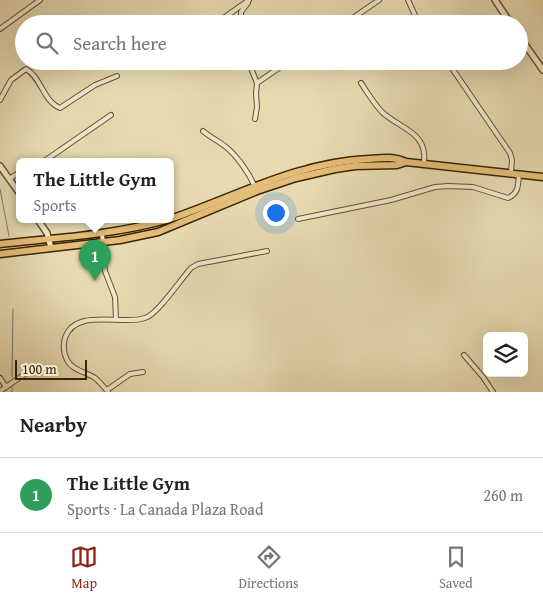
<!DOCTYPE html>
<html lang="en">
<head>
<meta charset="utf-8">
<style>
  body { margin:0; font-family:"Gentium Book Plus",serif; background:#f2f2f2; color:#222 }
  .controls { position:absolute; right:15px; bottom:15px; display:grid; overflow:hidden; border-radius:8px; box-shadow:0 5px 20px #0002 }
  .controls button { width:45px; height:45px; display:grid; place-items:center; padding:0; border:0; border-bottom:1px solid #e0e0e0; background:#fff; color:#222; font:25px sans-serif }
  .scale { position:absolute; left:15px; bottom:12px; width:72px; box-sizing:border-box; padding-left:5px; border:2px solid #3a2503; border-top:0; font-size:14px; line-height:18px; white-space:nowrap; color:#3a2503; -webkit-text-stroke:4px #efe7cc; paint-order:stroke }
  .you { position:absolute; left:275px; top:212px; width:18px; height:18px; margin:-12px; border:4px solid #fff; border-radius:50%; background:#1a73e8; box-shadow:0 0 0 8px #1a73e833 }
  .badge { display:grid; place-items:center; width:32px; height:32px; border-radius:50%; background:#8f2418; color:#fff; font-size:16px; font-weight:700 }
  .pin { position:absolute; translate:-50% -41px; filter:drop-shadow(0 1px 2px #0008) }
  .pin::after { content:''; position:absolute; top:26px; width:18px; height:15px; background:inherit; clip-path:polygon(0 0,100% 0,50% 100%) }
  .popup { position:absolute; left:16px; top:158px; width:158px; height:65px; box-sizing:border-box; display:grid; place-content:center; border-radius:8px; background:#fff; filter:drop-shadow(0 1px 4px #0005); font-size:16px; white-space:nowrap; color:#767676 }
  .popup b { font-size:19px; color:#222 }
  .popup::after { content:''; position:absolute; left:50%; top:100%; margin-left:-10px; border:10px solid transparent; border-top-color:#fff }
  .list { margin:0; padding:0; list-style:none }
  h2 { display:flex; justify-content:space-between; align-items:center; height:65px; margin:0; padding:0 20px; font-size:21px }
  h2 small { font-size:16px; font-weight:400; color:#767676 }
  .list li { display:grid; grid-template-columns:32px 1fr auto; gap:15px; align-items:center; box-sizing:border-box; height:75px; padding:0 20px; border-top:1px solid #e0e0e0 }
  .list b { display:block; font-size:19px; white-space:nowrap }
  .list p { margin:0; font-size:16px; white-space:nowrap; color:#767676 }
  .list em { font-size:16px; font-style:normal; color:#767676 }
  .icon { flex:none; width:28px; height:28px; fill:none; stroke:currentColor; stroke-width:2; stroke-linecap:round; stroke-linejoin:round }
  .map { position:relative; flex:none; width:543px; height:392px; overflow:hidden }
  .search { position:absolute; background:#fff; box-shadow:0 5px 20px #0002; left:15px; right:15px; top:15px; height:55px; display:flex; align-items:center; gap:12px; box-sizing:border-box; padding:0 18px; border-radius:28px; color:#767676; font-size:19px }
  .sheet { height:140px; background:#fff }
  nav { display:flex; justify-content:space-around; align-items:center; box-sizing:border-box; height:70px; border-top:1px solid #e0e0e0; background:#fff; font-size:14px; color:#767676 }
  nav a { display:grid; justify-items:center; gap:2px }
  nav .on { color:#8f2418 }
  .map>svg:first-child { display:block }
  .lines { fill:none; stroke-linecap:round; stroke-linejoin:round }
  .stream { stroke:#747d6f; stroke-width:1 }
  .minor-casing { stroke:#65522e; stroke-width:6 }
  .tertiary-casing { stroke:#65522e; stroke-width:8 }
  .primary-casing { stroke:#3a2503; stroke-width:9 }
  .minor { stroke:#efe7cc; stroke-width:4 }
  .tertiary { stroke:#efe7cc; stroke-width:5 }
  .primary { stroke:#e4bd78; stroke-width:6 }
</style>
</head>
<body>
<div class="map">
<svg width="543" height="392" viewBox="0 0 543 392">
  <rect width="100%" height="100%" fill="#e7dab0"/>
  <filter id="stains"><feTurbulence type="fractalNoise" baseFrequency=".004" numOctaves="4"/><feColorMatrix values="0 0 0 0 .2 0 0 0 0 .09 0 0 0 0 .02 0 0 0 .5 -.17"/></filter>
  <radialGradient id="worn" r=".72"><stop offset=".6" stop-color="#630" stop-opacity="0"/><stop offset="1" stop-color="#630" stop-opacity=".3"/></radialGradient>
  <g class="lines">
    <g class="stream">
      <polyline points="0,189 9,236"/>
      <polyline points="12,377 13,309"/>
      <polyline points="12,392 12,387"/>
    </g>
    <defs>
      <g id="minor">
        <polyline points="408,0 419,24"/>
        <polyline points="215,24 249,0"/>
        <polyline points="241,24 241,12 248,3"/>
        <polyline points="344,24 379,0"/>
        <polyline points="0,29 40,0"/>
        <polyline points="248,61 257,83 256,93 257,107 255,119"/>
        <polyline points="447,61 510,153 512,160 511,173"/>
        <polyline points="257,83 289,61"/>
        <path d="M361 83C367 92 374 104 382 112 400 129 428 132 424 163"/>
        <path d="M0 100 11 80 26 69C41 77 43 101 60 108L95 85 117 76"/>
        <path d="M203 131C211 138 219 141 226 147 238 157 249 173 255 187"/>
        <polyline points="43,162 111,115"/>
        <polyline points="9,179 20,172"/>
        <path d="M298 219 391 200 435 187 448 186 473 187 508 198C519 193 518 185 519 174"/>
        <polyline points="102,233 105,271 115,297 116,319"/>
        <polyline points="464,355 483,377 493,392"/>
        <polyline points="0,378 6,387"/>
        <polyline points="107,390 130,374 143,372"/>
        <polyline points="0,391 28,372"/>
        <path d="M108 392C104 387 100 382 95 378 86 372 72 370 67 360 63 352 63 345 65 338 75 307 123 326 145 318 157 315 181 279 191 268L198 264 267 251"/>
      </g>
      <g id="tertiary">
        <polyline points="495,0 511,24"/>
        <polyline points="519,36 543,70"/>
        <polyline points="0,166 20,194"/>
        <polyline points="38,220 47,233 51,248"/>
      </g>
      <g id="primary">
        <path d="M170 219C238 196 294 163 368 159 381 158 394 156 406 162L543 177"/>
        <path d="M0 244C55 238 112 235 166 220"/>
        <polyline points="0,254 120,240 158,232 257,191 296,178 335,169 355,166 397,165 406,162"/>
      </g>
    </defs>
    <use href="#minor" class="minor-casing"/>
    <use href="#tertiary" class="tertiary-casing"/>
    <use href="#primary" class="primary-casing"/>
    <use href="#minor" class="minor"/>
    <use href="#tertiary" class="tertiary"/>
    <use href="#primary" class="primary"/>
  </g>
  <rect width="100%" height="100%" filter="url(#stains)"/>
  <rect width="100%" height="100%" fill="url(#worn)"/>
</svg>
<div class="controls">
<button><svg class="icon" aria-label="layers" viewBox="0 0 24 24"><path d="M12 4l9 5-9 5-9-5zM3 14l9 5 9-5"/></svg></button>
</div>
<div class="scale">100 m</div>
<div class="you"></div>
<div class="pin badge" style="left:95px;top:281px;background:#2e9e5b">1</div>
<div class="popup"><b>The Little Gym</b>Sports</div>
<div class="search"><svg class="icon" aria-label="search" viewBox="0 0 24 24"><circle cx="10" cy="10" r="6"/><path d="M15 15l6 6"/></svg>Search here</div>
</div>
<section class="sheet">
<h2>Nearby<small></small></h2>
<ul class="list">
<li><span class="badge" style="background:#2e9e5b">1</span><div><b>The Little Gym</b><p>Sports · La Canada Plaza Road</p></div><em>260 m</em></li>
</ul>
</section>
<nav>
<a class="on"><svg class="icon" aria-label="map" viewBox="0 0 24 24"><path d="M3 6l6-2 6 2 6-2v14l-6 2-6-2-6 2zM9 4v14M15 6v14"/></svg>Map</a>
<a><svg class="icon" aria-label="directions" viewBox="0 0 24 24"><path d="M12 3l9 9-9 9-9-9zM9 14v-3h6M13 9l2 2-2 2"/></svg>Directions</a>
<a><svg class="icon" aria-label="saved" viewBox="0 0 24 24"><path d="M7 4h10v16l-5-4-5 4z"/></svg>Saved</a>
</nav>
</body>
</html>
